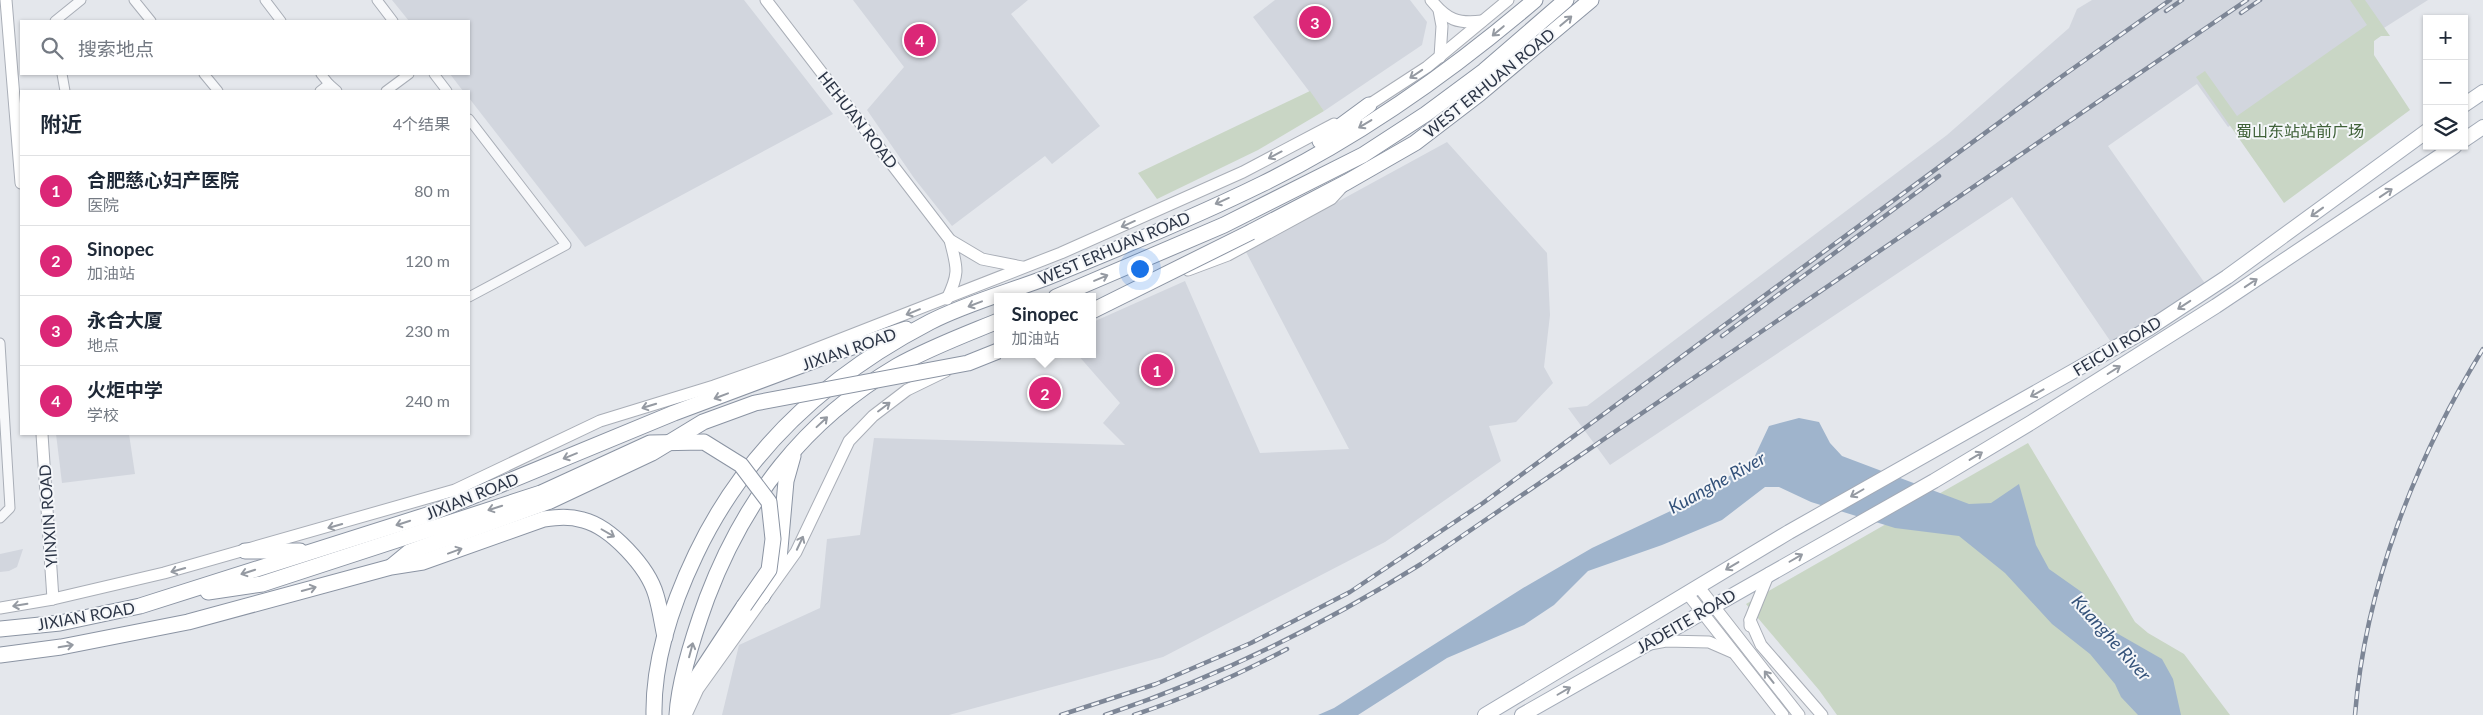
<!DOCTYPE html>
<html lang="zh">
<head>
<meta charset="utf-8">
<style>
  body { margin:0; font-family:Lato,"Noto Sans SC",sans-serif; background:#f2f2f3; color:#1f2937 }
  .controls { position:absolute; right:15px; top:15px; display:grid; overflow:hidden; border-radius:0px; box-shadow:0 1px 4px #0004 }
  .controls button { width:45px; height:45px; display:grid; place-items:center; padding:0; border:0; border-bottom:1px solid #e0e1e3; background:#fff; color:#1f2937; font:25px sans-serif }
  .you { position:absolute; left:1139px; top:268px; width:18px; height:18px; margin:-12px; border:4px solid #fff; border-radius:50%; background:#1a73e8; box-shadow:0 0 0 8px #1a73e833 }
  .badge { display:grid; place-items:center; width:32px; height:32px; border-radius:50%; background:#db2777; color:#fff; font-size:16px; font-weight:700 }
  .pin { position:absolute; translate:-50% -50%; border:2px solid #fff; box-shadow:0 1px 5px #0006 }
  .popup { position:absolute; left:994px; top:293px; width:102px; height:65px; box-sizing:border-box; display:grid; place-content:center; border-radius:0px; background:#fff; filter:drop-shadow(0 1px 4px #0005); font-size:16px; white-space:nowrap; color:#747a83 }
  .popup b { font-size:19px; color:#1f2937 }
  .popup::after { content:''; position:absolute; left:50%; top:100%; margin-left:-10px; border:10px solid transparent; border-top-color:#fff }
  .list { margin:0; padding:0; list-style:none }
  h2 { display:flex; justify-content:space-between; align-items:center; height:65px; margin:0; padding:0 20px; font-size:21px }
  h2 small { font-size:16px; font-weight:400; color:#747a83 }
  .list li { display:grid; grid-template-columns:32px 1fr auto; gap:15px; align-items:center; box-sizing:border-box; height:70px; padding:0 20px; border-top:1px solid #e0e1e3 }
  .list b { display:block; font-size:19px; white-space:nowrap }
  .list p { margin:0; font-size:16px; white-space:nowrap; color:#747a83 }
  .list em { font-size:16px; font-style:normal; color:#747a83 }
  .icon { flex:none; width:28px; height:28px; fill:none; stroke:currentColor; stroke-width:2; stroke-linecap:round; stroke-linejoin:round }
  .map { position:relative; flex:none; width:2483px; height:715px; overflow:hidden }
  .search { position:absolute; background:#fff; box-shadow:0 1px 4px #0004; left:20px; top:20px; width:450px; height:55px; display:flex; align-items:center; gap:12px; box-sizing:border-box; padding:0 18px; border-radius:0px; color:#747a83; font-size:19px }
  .panel { position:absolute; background:#fff; box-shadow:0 1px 4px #0004; left:20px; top:90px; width:450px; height:345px; border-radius:0px }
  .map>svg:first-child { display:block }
  .built { fill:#d2d6de }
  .green { fill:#c9d6c5 }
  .water { fill:#9fb4cc }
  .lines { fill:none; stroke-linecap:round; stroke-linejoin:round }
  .street-casing { stroke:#a9aeb7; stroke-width:11 }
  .secondary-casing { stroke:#a9aeb7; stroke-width:13 }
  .primary-casing { stroke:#a3abb8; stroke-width:16 }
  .highway-casing { stroke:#8b94a3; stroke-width:17 }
  .street { stroke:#f7f8fa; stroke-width:9 }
  .secondary { stroke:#fff; stroke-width:11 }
  .primary { stroke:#fff; stroke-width:14 }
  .highway { stroke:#fff; stroke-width:15 }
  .rail-casing { stroke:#7d8696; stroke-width:4.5 }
  .rail { stroke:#f4f6f9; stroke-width:2.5; stroke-dasharray:8; stroke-linecap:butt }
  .highway-bridge-casing { stroke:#8b94a3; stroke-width:17; stroke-linecap:butt }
  .highway-bridge { stroke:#fff; stroke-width:15 }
  .oneway { stroke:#959aa2 }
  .labels { text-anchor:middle; stroke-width:4; stroke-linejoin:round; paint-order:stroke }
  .street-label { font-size:16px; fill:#2b3445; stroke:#f4f6f9 }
  .park-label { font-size:16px; fill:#3f6138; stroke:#f4f6f9 }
  .water-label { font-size:18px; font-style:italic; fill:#34527a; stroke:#f4f6f9 }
</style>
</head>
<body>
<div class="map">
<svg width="2483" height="715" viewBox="0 0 2483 715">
  <rect width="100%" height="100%" fill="#e4e7ec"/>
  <g class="built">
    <polygon points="392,0 744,0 833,114 585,247 469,98 469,91 463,91 450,74 469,74 469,21 409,21"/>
    <polygon points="853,0 1028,0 1011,14 1100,126 1052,164 1045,156 952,226 914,178 867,110 904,67"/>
    <polygon points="1275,0 1410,0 1427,22 1422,45 1324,111 1253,17"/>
    <polygon points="2092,0 2428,0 2228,127 2197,84 2108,146 2209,289 2115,348 2012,197 1610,465 1568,408 1587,406 1947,135 2069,28 2077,9"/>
    <polygon points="1447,142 1547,253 1550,315 1544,367 1553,383 1516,422 1489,426 1501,461 1385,542 1163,657 949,715 722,715 739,645 820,608 827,539 860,535 874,438 1125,445 1103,423 1120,403 1077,354 1092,354 1093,322 1185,281 1260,453 1349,449 1246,252"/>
    <polygon points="56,434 129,434 135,474 62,483"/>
    <polygon points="23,549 17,567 9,571 0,572 0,554"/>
  </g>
  <g class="green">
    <polygon points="2350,0 2365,0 2390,36 2381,36 2374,41 2374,55 2410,110 2284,203 2196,77 2205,71 2237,116 2367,25"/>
    <polygon points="1310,91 1324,111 1258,150 1157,199 1138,173"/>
    <polygon points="2028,443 2135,622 2148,633 2184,654 2230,715 1837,715 1819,690 1746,604"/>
  </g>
  <polygon class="water" points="1799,418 1819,422 1830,443 1842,456 1969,504 1991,503 2019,484 2036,545 2049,569 2083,593 2092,612 2113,631 2162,659 2173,679 2181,715 2138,715 2121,697 2115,684 2090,654 2052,624 2005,573 1959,536 1895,528 1811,502 1779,487 1765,487 1722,520 1662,545 1588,571 1554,605 1524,625 1447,658 1358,715 1318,715 1334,708 1523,588 1592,548 1696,499 1753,460 1769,426"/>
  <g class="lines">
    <defs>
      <g id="street">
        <polyline points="134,0 151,21"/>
        <polyline points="265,0 281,21"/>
        <polyline points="377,0 393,21"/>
        <polyline points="55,21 81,0"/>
        <polyline points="62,74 65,91"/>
        <polyline points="204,74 218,91"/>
        <polyline points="321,74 329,84"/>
        <polyline points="434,74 447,91"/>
        <polyline points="320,91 329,84 337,91"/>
        <polyline points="386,91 409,74"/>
        <polyline points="469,119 566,245 469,297"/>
        <polyline points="0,343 10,508 0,518"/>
      </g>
      <g id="secondary">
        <polyline points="6,0 21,183"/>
        <polyline points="766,0 950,240 982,259 1022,267"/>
        <path d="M1431 0C1447 20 1458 24 1482 21"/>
        <polyline points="1439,10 1442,26 1440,57"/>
        <polyline points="1364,108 1427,67 1508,0"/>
        <polyline points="1188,270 1228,255 1331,199 1342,187"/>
        <path d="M947 299C960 272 957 268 950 240"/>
        <polyline points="42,434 53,599"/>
        <polyline points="1698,586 1799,715"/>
        <polyline points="1687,593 1783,715"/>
        <polyline points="0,608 53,599 164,573 455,490 600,421 714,386 782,362 1061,253 1243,172 1334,124"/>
        <polyline points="1750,620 1761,645 1822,715"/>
        <polyline points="1750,626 1750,620 1769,573"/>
        <polyline points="1650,644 1666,641 1709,642 1732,652"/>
        <polyline points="686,715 698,689 796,552 849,441 873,416 907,390 946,371"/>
      </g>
      <g id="primary">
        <polyline points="2464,105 2483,92"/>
        <polyline points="2464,140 2483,127"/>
        <polyline points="1485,715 1789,532 2148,329 2227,277 2427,131"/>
        <polyline points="1522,715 1934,481 2032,422 2216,306 2455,146"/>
      </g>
      <g id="highway">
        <polyline points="1320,141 1369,105"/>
        <polyline points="1251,232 1347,182 1415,143 1479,94 1591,0"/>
        <polyline points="1056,297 1224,225 1363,155 1426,114 1484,71 1566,0"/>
        <polyline points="245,551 300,551"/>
        <polyline points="392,566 409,552 550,501"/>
        <polyline points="208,592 262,584 541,493"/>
        <polyline points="762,597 779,560 786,481 793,456"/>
        <polyline points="0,629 60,623 140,606 427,515 674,413 829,355 906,329"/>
        <path d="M0 655 61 647 188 622 391 567 423 562 544 519C558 517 569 516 583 520 611 527 648 567 656 595 660 608 662 623 665 637"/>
        <polyline points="688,699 692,685 744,606"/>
        <path d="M654 715C653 661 673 602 696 554 746 449 828 375 930 322 967 303 1009 292 1048 277 1120 248 1193 218 1262 184 1360 136 1453 70 1535 0"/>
        <path d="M677 715C679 680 695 631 707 598 745 498 804 421 897 366 929 348 964 335 998 321"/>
      </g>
    </defs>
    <use href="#street" class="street-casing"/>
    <use href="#secondary" class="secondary-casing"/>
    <use href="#primary" class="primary-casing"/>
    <use href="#highway" class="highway-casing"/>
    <use href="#street" class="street"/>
    <use href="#secondary" class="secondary"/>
    <use href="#primary" class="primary"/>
    <use href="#highway" class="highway"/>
    <defs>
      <g id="rail">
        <polyline points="2166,11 2182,0"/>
        <polyline points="2241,13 2260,0"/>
        <polyline points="1722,336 1939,176"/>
        <polyline points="1061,715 1156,684 1251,643 1350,592 1483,503 2061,77 2170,0"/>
        <path d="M1105 715C1218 677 1320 627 1421 564L2247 0"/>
        <path d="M1134 715C1186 698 1238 675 1287 649"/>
        <path d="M2355 715C2365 587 2416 458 2483 349"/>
      </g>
    </defs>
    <use href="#rail" class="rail-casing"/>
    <use href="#rail" class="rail"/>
    <defs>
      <g id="highway-bridge">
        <polyline points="1092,311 1251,232"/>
        <polyline points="541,493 650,443 704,442 741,465 769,502 773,539 769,570 744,606"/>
        <polyline points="550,501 652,453 703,422 755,403 968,363 998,351"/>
      </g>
    </defs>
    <use href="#highway-bridge" class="highway-bridge-casing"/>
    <use href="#highway-bridge" class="highway-bridge"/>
  </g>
  <defs><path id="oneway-shaft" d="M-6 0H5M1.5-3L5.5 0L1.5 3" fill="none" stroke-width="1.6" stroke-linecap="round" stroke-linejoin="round" transform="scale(1.25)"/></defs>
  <g class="oneway">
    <use href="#oneway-shaft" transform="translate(1566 21) rotate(-40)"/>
    <use href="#oneway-shaft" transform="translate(1498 31) rotate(140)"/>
    <use href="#oneway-shaft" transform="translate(1416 74) rotate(146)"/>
    <use href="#oneway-shaft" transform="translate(1365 124) rotate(149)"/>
    <use href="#oneway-shaft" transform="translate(1275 155) rotate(152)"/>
    <use href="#oneway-shaft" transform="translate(2386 193) rotate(-34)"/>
    <use href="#oneway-shaft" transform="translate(1222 201) rotate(156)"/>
    <use href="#oneway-shaft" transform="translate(2317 212) rotate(144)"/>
    <use href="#oneway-shaft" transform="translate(1128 224) rotate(156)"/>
    <use href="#oneway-shaft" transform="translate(1101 278) rotate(-23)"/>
    <use href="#oneway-shaft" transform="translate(2251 283) rotate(-34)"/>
    <use href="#oneway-shaft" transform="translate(975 304) rotate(159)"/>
    <use href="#oneway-shaft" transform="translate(2184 305) rotate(147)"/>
    <use href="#oneway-shaft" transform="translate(913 312) rotate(158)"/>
    <use href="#oneway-shaft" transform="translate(2114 370) rotate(-32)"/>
    <use href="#oneway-shaft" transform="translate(2037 393) rotate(151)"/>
    <use href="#oneway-shaft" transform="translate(721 396) rotate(159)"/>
    <use href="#oneway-shaft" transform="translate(649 406) rotate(163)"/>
    <use href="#oneway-shaft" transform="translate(884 407) rotate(-37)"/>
    <use href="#oneway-shaft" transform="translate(822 422) rotate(-43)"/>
    <use href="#oneway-shaft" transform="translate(570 456) rotate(158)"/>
    <use href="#oneway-shaft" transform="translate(1976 456) rotate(-31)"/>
    <use href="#oneway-shaft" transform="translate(1857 493) rotate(150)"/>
    <use href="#oneway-shaft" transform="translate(495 508) rotate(162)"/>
    <use href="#oneway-shaft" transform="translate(403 523) rotate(162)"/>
    <use href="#oneway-shaft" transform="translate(335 526) rotate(164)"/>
    <use href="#oneway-shaft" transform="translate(608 533) rotate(30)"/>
    <use href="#oneway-shaft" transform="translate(800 543) rotate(-65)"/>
    <use href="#oneway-shaft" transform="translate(455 551) rotate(-20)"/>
    <use href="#oneway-shaft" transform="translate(1796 558) rotate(-30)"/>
    <use href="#oneway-shaft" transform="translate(1732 566) rotate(149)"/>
    <use href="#oneway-shaft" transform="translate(178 570) rotate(164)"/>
    <use href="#oneway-shaft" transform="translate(248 572) rotate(162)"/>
    <use href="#oneway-shaft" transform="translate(309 589) rotate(-15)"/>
    <use href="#oneway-shaft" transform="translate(20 605) rotate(171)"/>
    <use href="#oneway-shaft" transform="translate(66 646) rotate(-10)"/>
    <use href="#oneway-shaft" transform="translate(691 650) rotate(-75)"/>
    <use href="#oneway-shaft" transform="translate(1769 677) rotate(-128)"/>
    <use href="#oneway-shaft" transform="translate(1564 691) rotate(-30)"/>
  </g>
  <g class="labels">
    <g class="street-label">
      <text transform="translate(1489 83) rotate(-39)" y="6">WEST ERHUAN ROAD</text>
      <text transform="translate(858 120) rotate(52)" y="6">HEHUAN ROAD</text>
      <text transform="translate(1114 248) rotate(-23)" y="6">WEST ERHUAN ROAD</text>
      <text transform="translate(2117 346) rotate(-31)" y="6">FEICUI ROAD</text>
      <text transform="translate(849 349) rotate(-19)" y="6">JIXIAN ROAD</text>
      <text transform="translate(472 496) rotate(-22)" y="6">JIXIAN ROAD</text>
      <text transform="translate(48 516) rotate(-94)" y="6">YINXIN ROAD</text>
      <text transform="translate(86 616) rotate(-10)" y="6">JIXIAN ROAD</text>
      <text transform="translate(1686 621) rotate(-30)" y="6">JADEITE ROAD</text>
    </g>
    <g class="park-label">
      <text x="2300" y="137">蜀山东站站前广场</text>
    </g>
    <g class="water-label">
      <text transform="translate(1717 483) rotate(-29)" y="6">Kuanghe River</text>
      <text transform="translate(2111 638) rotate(48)" y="6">Kuanghe River</text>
    </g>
  </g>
</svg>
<div class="controls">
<button>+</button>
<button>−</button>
<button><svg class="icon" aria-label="layers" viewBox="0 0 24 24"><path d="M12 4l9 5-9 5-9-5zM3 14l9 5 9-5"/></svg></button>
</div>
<div class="you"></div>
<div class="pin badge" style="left:1157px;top:370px">1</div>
<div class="pin badge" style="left:1045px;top:393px">2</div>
<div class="popup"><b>Sinopec</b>加油站</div>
<div class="pin badge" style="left:1315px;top:22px">3</div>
<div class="pin badge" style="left:920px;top:40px">4</div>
<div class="search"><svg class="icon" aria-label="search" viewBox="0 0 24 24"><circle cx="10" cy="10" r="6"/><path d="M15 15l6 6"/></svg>搜索地点</div>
<section class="panel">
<h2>附近<small>4个结果</small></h2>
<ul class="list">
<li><span class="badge">1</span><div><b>合肥慈心妇产医院</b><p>医院</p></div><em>80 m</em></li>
<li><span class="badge">2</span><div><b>Sinopec</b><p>加油站</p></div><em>120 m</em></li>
<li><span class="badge">3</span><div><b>永合大厦</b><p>地点</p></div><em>230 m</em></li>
<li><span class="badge">4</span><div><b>火炬中学</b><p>学校</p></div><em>240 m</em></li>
</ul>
</section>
</div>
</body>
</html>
